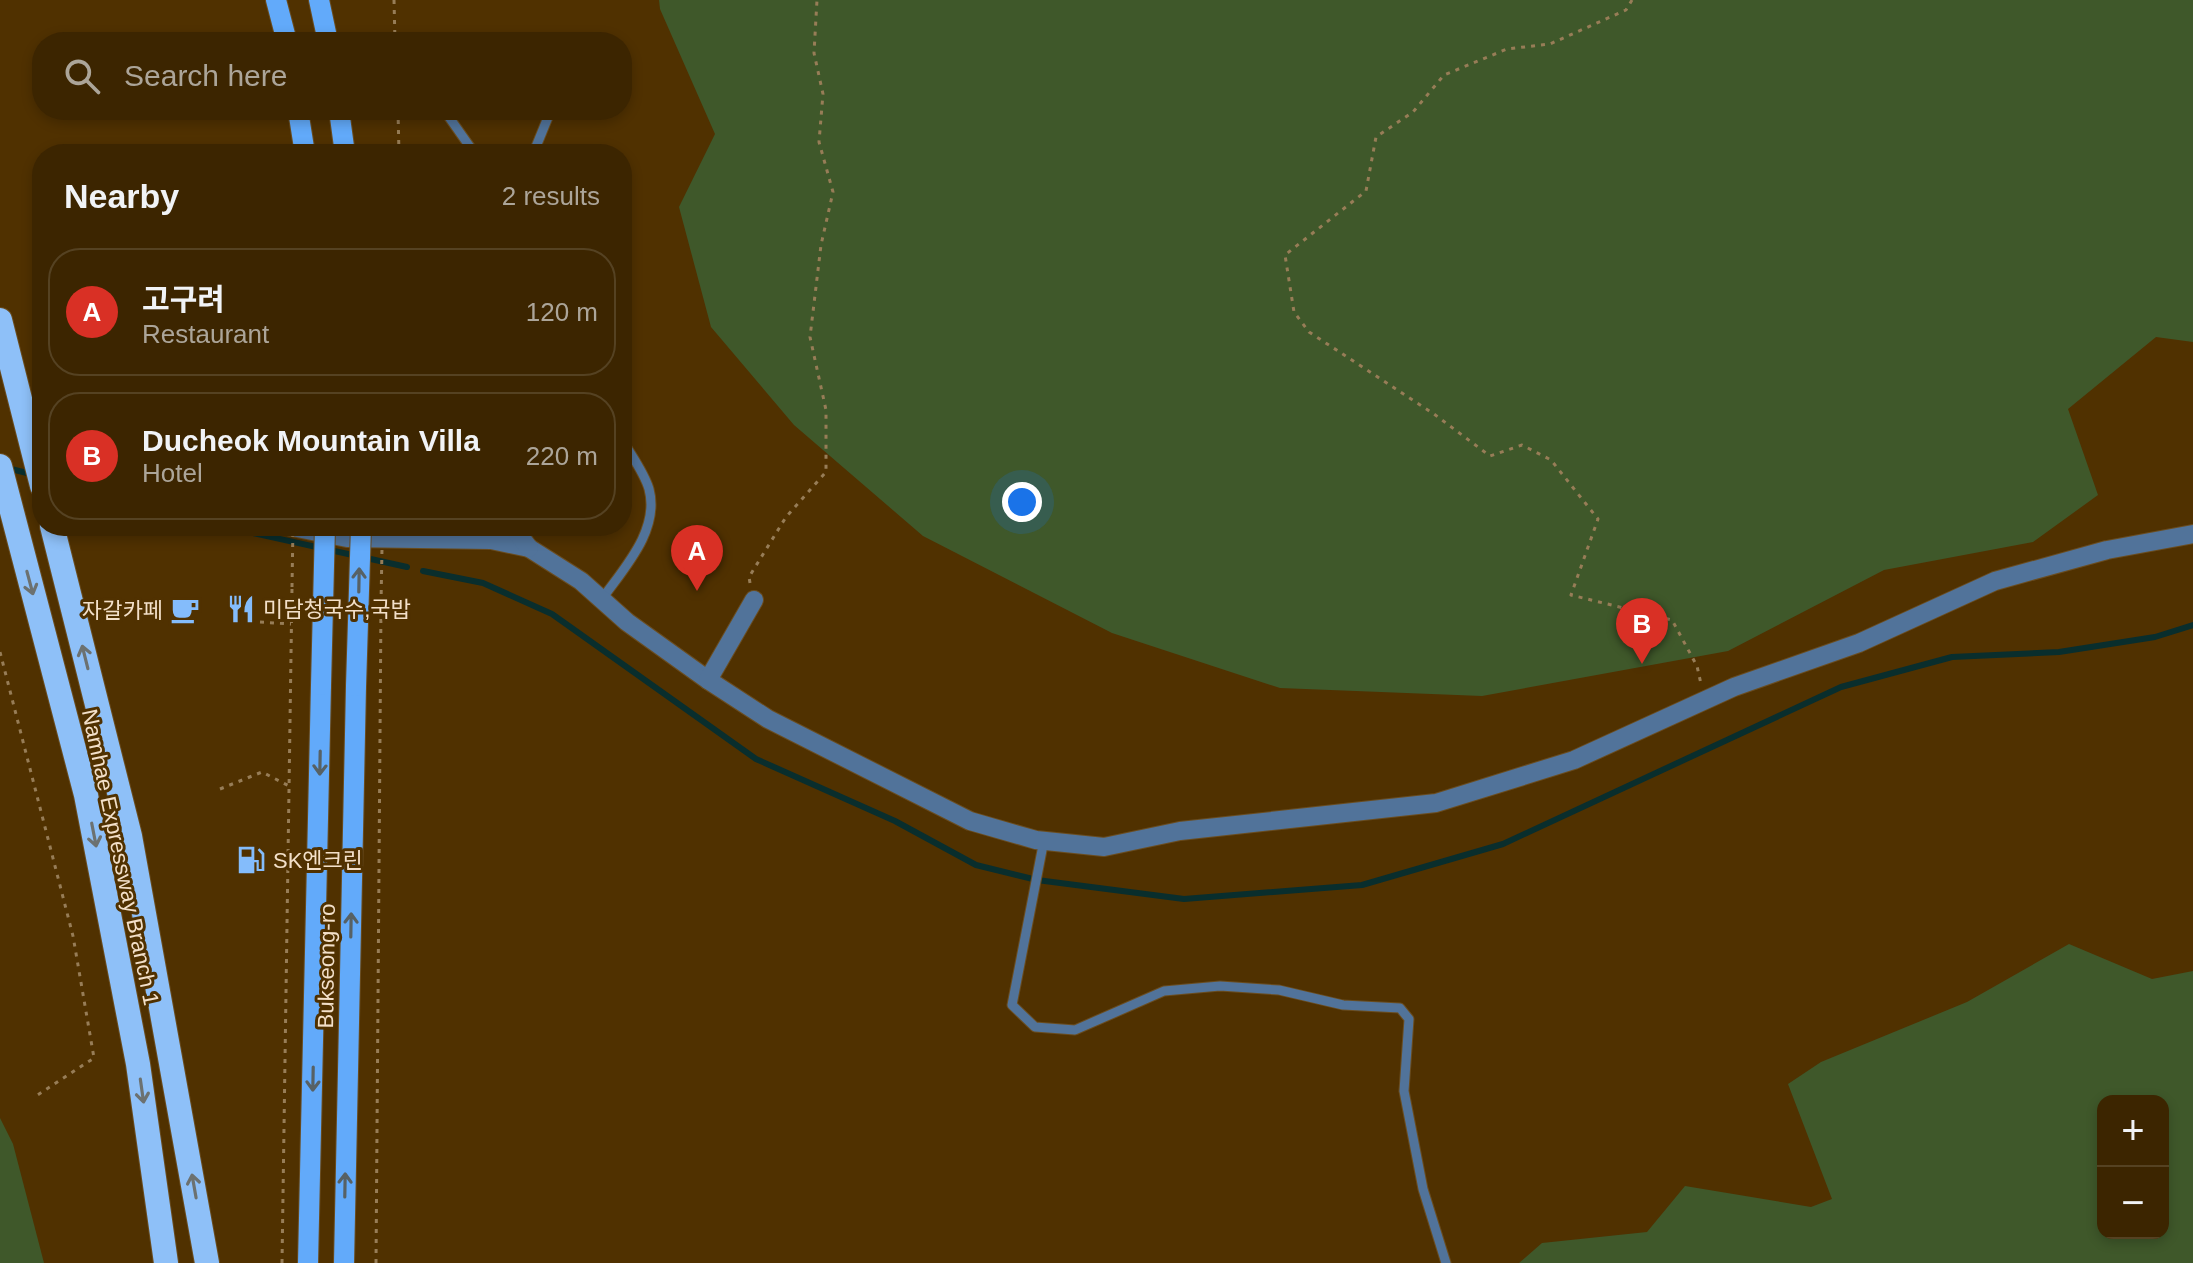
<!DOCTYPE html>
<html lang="en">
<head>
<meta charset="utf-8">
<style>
  body { margin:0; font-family:Arial,"Noto Sans KR",sans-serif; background:#47310f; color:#f1f3f6 }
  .controls { position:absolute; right:24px; bottom:24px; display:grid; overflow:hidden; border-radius:16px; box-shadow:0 4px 12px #0003 }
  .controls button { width:72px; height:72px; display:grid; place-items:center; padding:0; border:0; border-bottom:2px solid #554222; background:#3c2500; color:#f1f3f6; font:40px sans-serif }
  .you { position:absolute; left:1022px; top:502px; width:28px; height:28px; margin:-20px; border:6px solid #fff; border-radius:50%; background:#1a73e8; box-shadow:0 0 0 12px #1a73e833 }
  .badge { display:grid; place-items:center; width:52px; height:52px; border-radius:50%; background:#d93025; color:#fff; font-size:26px; font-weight:700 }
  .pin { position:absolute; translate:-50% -66px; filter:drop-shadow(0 2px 4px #0008) }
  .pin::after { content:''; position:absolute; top:42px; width:28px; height:24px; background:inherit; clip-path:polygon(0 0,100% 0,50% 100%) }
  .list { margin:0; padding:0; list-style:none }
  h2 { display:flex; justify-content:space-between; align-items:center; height:104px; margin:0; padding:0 32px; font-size:34px }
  h2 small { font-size:26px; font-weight:400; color:#aca599 }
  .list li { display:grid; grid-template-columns:52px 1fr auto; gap:24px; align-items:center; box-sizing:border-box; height:128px; margin:0 16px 16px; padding:0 16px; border:2px solid #554222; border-radius:32px }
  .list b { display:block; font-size:30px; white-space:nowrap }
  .list p { margin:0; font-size:26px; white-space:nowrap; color:#aca599 }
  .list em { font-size:26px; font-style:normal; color:#aca599 }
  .icon { flex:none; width:44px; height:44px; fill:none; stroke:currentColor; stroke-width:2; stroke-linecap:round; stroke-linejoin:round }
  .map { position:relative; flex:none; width:2193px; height:1263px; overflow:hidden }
  .search { position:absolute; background:#3c2500; box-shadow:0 4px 12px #0003; left:32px; top:32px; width:600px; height:88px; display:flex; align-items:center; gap:20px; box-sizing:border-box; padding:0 28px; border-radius:32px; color:#aca599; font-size:30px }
  .panel { position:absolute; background:#3c2500; box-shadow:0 4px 12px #0003; left:32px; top:144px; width:600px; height:392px; border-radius:32px }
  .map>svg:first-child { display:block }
  .green { fill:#3f582a; fill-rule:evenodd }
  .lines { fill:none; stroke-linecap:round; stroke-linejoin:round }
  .stream { stroke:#092e2d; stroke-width:6 }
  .lane-casing { stroke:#6a4d20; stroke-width:11 }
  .street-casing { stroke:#6a4d20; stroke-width:20 }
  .primary-casing { stroke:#6a4d20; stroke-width:22 }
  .highway-casing { stroke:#6a4d20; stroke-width:26 }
  .path { stroke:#977d57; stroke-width:3; stroke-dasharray:4 6; stroke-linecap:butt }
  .lane { stroke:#51739a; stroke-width:9 }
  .street { stroke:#51739a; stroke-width:18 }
  .primary { stroke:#62aafa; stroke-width:20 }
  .highway { stroke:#8ec0f8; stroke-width:24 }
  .primary-bridge-casing { stroke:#6a4d20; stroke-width:22; stroke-linecap:butt }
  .path-bridge { stroke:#977d57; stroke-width:3; stroke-dasharray:4 6; stroke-linecap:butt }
  .primary-bridge { stroke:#62aafa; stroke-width:20 }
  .oneway { stroke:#576164 }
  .oneway2 { stroke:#6c7170 }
  .labels { text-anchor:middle; stroke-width:6; stroke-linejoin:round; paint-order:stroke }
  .poi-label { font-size:22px; fill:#f3e0c9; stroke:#503100; text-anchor:start }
  .street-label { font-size:22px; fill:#f3e0c9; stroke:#503100 }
</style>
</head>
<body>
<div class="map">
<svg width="2193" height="1263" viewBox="0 0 2193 1263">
  <rect width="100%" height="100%" fill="#503100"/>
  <g class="green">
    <polygon points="659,0 2193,0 2193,342 2156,337 2068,409 2098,495 2033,542 1884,570 1728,651 1482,696 1280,688 1112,633 923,536 794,425 711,327 679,207 715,134 660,9"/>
    <path d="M2069 944 2152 979 2193 971V1263H1519L1542 1243 1647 1232 1685 1186 1811 1207 1832 1199 1788 1084 1821 1062 1967 1002ZM2163 1101V1233H2103V1101Z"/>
    <polygon points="0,1118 13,1144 44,1263 0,1263"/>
  </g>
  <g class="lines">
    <g class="stream">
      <polyline points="7,468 31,474"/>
      <polyline points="221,526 407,567"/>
      <polyline points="423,571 483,583 552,614 756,759 895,821 976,865 1037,880 1184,899 1362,885 1503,844 1841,687 1952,657 2059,652 2155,637 2193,625"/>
    </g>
    <defs>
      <g id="lane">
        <polyline points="444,110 475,154"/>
        <polyline points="533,154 551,110"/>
        <path d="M602 599C624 568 660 530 649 489 644 472 630 454 622 439"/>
        <polyline points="1044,840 1012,1005 1035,1027 1075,1030 1164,991 1220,986 1279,990 1343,1005 1400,1008 1409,1019 1404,1091 1423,1189 1446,1263"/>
      </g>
      <g id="street">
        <polyline points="287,526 347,538 491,540 529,548 581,581 627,622 708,680"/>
        <polyline points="512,526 529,548"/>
        <polyline points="754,600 708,680 768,719 970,821 1036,840 1104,847 1180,831 1436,803 1574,760 1734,687 1859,643 1995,581 2107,550 2193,534"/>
      </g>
      <g id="primary">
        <polyline points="276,0 287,42"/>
        <polyline points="319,0 328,42"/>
        <polyline points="298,110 305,154"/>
        <polyline points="339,110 345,154"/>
        <polyline points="308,1263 321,685"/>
        <polyline points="344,1263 356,686"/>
      </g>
      <g id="highway">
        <polyline points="0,320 42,486"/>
        <polyline points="0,466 86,795 138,1064 166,1263"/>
        <polyline points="52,526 130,836 207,1263"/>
      </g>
    </defs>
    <use href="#lane" class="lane-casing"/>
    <use href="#street" class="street-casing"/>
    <use href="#primary" class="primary-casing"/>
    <use href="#highway" class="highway-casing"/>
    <g class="path">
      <polyline points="394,0 395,42"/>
      <polyline points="1632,0 1626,10 1550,44 1507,49 1444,75 1413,112 1376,137 1366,191 1285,255 1294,312 1309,332 1434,414 1490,456 1522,445 1551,460 1598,519 1571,595 1672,620 1697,666 1701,684"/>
      <polyline points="398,110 399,154"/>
      <polyline points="750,583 749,577 786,517 826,472 826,410 810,337 821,245 833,192 819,142 823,94 814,53 817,0"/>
      <polyline points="260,622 291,624"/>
      <polyline points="0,652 73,936 94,1058 36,1096"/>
      <polyline points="220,789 262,772 289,786"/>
      <polyline points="282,1263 292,587"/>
      <polyline points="376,1263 381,604"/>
    </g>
    <use href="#lane" class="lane"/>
    <use href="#street" class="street"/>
    <use href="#primary" class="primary"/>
    <use href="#highway" class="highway"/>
    <defs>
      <g id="primary-bridge">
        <polyline points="321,685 325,526"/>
        <polyline points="356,686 361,526"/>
      </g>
    </defs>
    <use href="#primary-bridge" class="primary-bridge-casing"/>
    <g class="path-bridge">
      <polyline points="292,587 293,526"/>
      <polyline points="381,604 382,548"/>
    </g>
    <use href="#primary-bridge" class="primary-bridge"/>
  </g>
  <defs><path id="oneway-shaft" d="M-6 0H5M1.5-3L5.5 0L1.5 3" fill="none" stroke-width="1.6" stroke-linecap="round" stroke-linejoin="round" transform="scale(2)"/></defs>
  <g class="oneway">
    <use href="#oneway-shaft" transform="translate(359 580) rotate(-89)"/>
    <use href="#oneway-shaft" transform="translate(320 763) rotate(91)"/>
    <use href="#oneway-shaft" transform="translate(351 925) rotate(-89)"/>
    <use href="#oneway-shaft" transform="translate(313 1079) rotate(91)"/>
    <use href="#oneway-shaft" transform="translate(345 1185) rotate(-89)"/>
  </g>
  <g class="oneway2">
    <use href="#oneway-shaft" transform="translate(30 583) rotate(75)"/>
    <use href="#oneway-shaft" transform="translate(85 657) rotate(-104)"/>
    <use href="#oneway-shaft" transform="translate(94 835) rotate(79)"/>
    <use href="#oneway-shaft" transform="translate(142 1091) rotate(82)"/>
    <use href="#oneway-shaft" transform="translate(194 1186) rotate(-100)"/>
  </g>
  <defs>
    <symbol id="restaurant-bare" viewBox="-9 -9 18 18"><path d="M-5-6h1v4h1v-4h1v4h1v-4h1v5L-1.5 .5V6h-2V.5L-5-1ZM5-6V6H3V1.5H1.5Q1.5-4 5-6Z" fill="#84bcfb" stroke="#503100" stroke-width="2.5" paint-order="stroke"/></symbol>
    <symbol id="cafe-bare" viewBox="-9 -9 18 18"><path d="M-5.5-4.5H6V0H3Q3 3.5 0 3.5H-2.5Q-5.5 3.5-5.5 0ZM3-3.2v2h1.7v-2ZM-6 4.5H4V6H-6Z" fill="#84bcfb" stroke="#503100" stroke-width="2.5" paint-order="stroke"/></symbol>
    <symbol id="fuel-bare" viewBox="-9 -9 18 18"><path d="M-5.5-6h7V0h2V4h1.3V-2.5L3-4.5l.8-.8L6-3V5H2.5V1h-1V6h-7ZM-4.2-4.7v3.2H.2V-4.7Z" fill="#84bcfb" stroke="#503100" stroke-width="2.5" paint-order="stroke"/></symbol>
  </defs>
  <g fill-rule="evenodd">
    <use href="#restaurant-bare" x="221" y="589" width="40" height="40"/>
    <use href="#cafe-bare" x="165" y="590" width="40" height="40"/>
    <use href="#fuel-bare" x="231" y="840" width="40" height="40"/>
  </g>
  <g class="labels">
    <g class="poi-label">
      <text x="263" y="617">미담청국수,국밥</text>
      <text x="163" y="618" text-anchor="end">자갈카페</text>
      <text x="273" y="868">SK엔크린</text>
    </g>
    <g class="street-label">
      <text transform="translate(121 857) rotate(78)" y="8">Namhae Expressway Branch 1</text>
      <text transform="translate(326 966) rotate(-89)" y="8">Bukseong-ro</text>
    </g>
  </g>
</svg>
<div class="controls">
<button>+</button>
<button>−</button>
</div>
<div class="you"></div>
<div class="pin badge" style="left:697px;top:591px">A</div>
<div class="pin badge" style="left:1642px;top:664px">B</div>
<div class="search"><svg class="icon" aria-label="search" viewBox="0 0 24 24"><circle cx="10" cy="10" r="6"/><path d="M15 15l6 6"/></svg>Search here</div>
<section class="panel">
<h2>Nearby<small>2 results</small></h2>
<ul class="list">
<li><span class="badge">A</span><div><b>고구려</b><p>Restaurant</p></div><em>120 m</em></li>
<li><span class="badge">B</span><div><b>Ducheok Mountain Villa</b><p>Hotel</p></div><em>220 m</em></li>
</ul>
</section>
</div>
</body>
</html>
